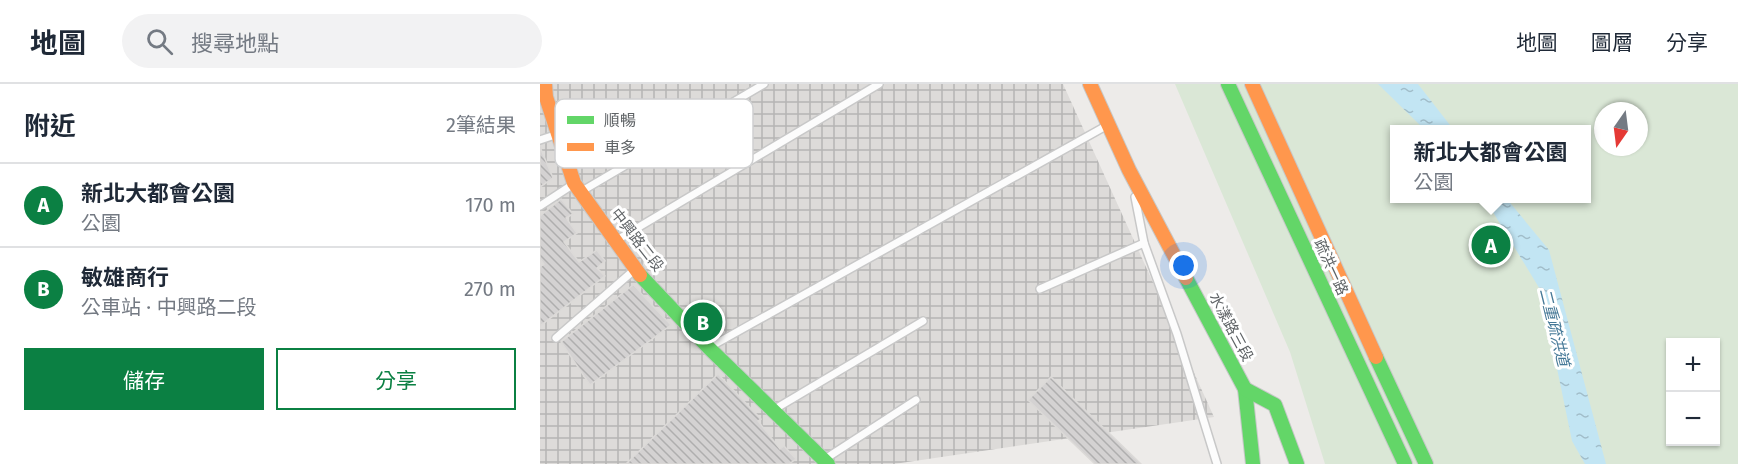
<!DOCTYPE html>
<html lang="zh-TW">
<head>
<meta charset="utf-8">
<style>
  body { margin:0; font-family:"Fira Sans","Noto Sans TC",sans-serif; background:#f2f2f3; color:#1f2937 }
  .controls { position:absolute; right:18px; bottom:18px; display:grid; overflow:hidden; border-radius:0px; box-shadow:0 2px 4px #0004 }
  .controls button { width:54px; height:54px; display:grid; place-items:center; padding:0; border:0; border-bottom:2px solid #e0e1e3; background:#fff; color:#1f2937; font:30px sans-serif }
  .compass { position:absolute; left:1054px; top:18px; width:54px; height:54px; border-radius:50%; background:#fff; box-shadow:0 2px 4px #0004; rotate:194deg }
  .you { position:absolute; left:644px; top:182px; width:21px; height:21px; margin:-15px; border:4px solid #fff; border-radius:50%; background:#1a73e8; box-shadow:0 0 0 9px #1a73e833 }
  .badge { display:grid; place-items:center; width:39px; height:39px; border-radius:50%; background:#0b8043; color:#fff; font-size:20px; font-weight:700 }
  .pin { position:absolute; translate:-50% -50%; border:3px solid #fff; box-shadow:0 2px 6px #0006 }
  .popup { position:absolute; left:850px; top:41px; width:201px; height:78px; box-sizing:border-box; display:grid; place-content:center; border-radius:0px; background:#fff; filter:drop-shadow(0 2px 4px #0005); font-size:20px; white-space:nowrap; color:#747a83 }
  .popup b { font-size:22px; color:#1f2937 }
  .popup::after { content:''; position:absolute; left:50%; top:100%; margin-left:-12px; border:12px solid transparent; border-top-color:#fff }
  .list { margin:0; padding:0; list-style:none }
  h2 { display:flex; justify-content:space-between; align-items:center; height:78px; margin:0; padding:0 24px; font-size:26px }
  h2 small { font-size:20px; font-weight:400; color:#747a83 }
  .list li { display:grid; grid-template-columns:39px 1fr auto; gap:18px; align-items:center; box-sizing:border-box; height:84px; padding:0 24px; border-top:2px solid #e0e1e3 }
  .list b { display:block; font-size:22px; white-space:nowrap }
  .list p { margin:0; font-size:20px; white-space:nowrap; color:#747a83 }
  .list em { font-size:20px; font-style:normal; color:#747a83 }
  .actions { display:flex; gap:12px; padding:18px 24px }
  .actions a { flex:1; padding:14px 0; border:2px solid #0b8043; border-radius:0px; text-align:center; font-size:21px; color:#0b8043 }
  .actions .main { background:#0b8043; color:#fff }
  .icon { flex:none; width:33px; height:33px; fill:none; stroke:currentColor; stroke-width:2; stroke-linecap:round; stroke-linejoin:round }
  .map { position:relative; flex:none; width:1198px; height:380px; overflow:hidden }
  header { display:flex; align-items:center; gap:36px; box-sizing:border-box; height:84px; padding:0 30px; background:#fff; border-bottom:2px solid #e0e1e3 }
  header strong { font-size:28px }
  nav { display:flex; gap:33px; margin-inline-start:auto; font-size:21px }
  .search { width:420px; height:54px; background:#f2f2f3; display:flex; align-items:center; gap:15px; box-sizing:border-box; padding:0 21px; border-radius:33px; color:#747a83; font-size:22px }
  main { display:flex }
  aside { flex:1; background:#fff }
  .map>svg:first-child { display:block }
  .industrial { fill:url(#industrial-grid) }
  .park { fill:#dae7d6; fill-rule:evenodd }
  .water { fill:url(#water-ripples) }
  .building { fill:url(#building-back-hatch); stroke:#dcdad8; stroke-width:1.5 }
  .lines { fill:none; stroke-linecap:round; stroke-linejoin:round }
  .lane-casing { stroke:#c8c8c8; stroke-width:10 }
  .fast-casing { stroke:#c7c8c8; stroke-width:16 }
  .slow-casing { stroke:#c7c8c8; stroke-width:16 }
  .lane { stroke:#fcfcfc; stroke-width:7 }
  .fast { stroke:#63d668; stroke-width:14 }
  .slow { stroke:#ff974d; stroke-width:14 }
  .labels { text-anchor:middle; stroke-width:6; stroke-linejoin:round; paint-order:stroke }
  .street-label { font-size:15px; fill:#5f6366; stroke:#fff }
  .water-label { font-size:16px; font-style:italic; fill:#467997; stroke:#fff }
  .key { fill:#fff; stroke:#cfd0d1; stroke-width:1.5 }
  .key-label { font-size:16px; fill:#5f6366 }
</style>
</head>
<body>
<header>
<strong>地圖</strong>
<div class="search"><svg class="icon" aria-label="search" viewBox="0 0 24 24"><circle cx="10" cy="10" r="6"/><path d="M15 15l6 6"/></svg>搜尋地點</div>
<nav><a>地圖</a><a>圖層</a><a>分享</a></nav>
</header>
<main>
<aside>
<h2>附近<small>2筆結果</small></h2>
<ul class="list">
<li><span class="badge">A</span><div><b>新北大都會公園</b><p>公園</p></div><em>170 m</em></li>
<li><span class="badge">B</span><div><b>敏雄商行</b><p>公車站 · 中興路二段</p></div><em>270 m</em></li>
</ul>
<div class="actions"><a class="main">儲存</a><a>分享</a></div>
</aside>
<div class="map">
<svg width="1198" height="380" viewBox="0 0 1198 380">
  <defs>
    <pattern id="industrial-grid" width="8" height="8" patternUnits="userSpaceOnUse" patternTransform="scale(1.5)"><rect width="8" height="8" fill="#dddbd9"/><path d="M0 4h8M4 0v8" fill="none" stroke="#b6b5b4"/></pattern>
    <pattern id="water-ripples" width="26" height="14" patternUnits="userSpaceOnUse" patternTransform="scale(1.5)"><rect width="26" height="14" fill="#c2e5f3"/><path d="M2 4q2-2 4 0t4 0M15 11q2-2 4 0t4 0" fill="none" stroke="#a1bdc9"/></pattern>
    <pattern id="building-back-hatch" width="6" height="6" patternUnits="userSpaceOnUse" patternTransform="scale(1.5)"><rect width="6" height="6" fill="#d4d2d2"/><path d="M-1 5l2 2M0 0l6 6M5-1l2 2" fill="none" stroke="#afaeae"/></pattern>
  </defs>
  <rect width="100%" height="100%" fill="#edebe9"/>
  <polygon class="industrial" points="0,0 523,0 674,333 354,380 0,380"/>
  <path class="park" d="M635 0H1198V380H785L750 268ZM1063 27H1099V63H1063ZM855 45H1047V114H855ZM1130 258H1176V358H1130Z"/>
  <g class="water">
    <polygon points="838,0 878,0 913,45 884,45"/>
    <polygon points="945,115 967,115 1009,166 1066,380 1045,380 1032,357 1001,207"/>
  </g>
  <g class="building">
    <polygon points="0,63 13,94 0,103"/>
    <polygon points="21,115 33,130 26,134 37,149 24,158 39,178 57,166 65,177 57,184 65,192 0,242 0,183 4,180 0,175 0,132"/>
    <polygon points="93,201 131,241 50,301 21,258"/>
    <polygon points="178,290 221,335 218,337 240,365 244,362 256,375 249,380 86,380"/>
    <polygon points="511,293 601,380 555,380 488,316"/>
  </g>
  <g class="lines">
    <defs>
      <g id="lane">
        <polyline points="0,56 15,51"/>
        <polyline points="42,107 224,0"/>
        <polyline points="595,113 604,159 637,250 677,380"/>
        <polyline points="0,122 32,101"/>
        <polyline points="77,156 339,0"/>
        <polyline points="500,205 604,159"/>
        <polyline points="16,254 93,187"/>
        <polyline points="170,263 566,42"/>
        <polyline points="235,325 383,237"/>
        <polyline points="285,375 376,316"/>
      </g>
      <g id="fast">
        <polyline points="688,0 865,380"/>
        <polyline points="100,191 169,264 288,380"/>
        <polyline points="646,194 705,305 713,380"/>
        <polyline points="836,273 886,380"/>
        <polyline points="705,305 735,321 757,380"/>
      </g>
      <g id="slow">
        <polyline points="5,0 6,13 34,99 100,191"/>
        <polyline points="550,0 589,86 646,194"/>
        <polyline points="712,0 836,273"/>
      </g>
    </defs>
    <use href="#lane" class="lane-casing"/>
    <use href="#fast" class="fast-casing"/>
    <use href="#slow" class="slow-casing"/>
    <use href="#lane" class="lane"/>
    <use href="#fast" class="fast"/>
    <use href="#slow" class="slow"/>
  </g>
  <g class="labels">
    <g class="street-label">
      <text transform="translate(97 156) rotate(52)" y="5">中興路二段</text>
      <text transform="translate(791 183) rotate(65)" y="5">疏洪一路</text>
      <text transform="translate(691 243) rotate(62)" y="5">水漾路三段</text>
    </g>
    <g class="water-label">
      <text transform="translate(1015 243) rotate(76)" y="6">二重疏洪道</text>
    </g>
  </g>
  <rect x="15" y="15" width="198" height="69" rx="9" class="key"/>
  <rect x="27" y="32" width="27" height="8" fill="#63d668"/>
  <rect x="27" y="59" width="27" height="8" fill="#ff974d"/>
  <g class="key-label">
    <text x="64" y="42">順暢</text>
    <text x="64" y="69">車多</text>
  </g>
</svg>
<div class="controls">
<button>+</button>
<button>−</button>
</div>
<svg class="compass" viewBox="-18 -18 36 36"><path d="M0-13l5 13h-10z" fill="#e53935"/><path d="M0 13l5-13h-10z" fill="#747a83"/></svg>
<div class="you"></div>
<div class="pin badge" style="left:951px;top:161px">A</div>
<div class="popup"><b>新北大都會公園</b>公園</div>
<div class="pin badge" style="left:163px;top:238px">B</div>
</div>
</main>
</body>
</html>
